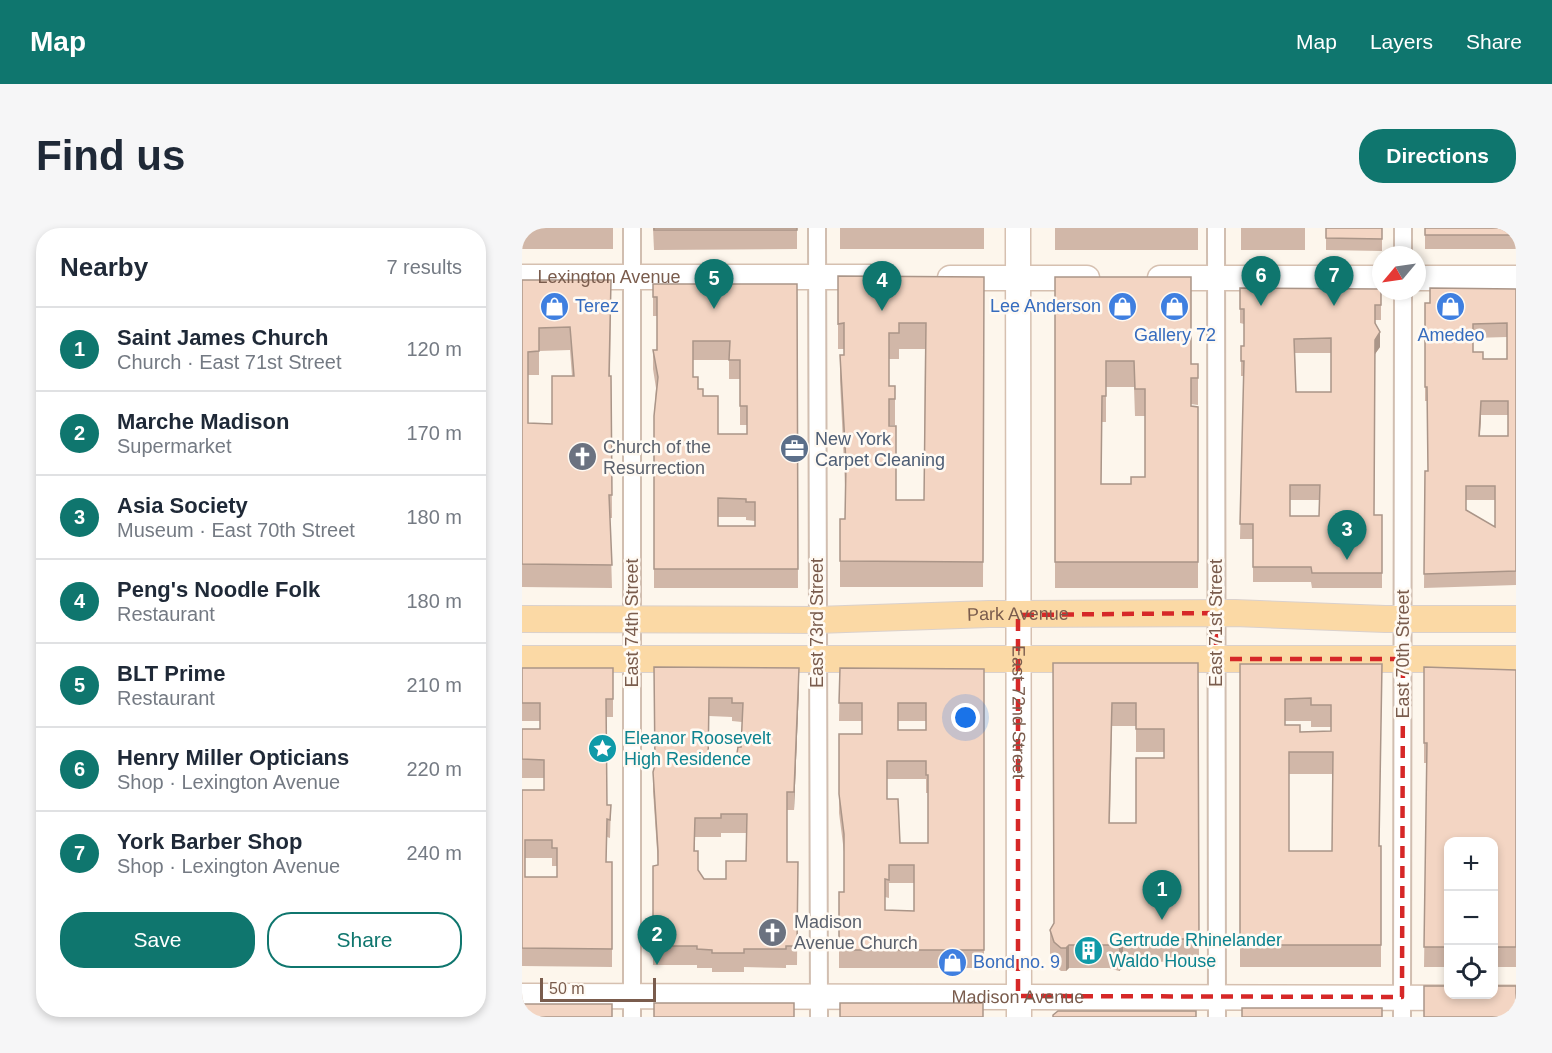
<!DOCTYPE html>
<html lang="en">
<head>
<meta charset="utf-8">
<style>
  body { margin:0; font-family:Arial,sans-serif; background:#f6f6f7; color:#1f2937 }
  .controls { position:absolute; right:18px; bottom:18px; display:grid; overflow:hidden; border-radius:12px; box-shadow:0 3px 9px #0003 }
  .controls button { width:54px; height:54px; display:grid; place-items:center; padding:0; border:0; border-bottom:2px solid #e0e1e3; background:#fff; color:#1f2937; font:30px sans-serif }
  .compass { position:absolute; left:850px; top:18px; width:54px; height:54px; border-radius:50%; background:#fff; box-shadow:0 3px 9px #0003; rotate:241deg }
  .scale { position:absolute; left:18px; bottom:15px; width:116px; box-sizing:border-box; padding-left:6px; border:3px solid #7a5c4d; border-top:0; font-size:16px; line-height:21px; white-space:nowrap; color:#7a5c4d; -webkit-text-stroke:4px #fffaf3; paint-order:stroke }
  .you { position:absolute; left:444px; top:490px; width:21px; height:21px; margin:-15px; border:4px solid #fff; border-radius:50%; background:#1a73e8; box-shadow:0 0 0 9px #1a73e833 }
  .badge { display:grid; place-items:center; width:39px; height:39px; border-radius:50%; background:#0f766e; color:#fff; font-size:20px; font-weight:700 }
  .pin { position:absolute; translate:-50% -50px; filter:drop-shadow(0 2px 3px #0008) }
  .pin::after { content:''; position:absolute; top:32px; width:21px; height:18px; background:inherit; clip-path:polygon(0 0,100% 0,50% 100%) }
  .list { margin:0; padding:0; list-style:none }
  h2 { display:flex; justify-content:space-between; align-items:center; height:78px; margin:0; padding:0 24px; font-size:26px }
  h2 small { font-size:20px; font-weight:400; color:#747a83 }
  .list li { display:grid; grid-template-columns:39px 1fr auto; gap:18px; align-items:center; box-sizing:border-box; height:84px; padding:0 24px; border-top:2px solid #e0e1e3 }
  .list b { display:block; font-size:22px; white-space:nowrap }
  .list p { margin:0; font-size:20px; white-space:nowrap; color:#747a83 }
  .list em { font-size:20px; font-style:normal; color:#747a83 }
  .actions { display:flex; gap:12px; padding:18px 24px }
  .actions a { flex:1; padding:14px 0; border:2px solid #0f766e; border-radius:24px; text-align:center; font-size:21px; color:#0f766e }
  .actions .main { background:#0f766e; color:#fff }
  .icon { flex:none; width:33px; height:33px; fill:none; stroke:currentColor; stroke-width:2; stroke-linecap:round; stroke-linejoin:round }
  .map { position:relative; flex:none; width:994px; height:789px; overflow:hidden; border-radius:24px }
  header { display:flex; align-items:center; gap:36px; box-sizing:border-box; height:84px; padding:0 30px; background:#0f766e; color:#fff }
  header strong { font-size:28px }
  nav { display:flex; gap:33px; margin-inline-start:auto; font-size:21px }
  .intro { display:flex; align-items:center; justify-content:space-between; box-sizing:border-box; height:144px; padding:0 36px }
  h1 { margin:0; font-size:42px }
  .button { padding:15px 27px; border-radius:24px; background:#0f766e; color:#fff; font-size:21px; font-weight:700 }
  main { display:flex; gap:36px; padding:0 36px }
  aside { flex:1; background:#fff; border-radius:24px; box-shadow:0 3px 9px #0003 }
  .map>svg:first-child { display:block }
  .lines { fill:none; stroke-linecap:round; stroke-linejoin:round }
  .street-casing { stroke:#d1beb0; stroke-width:20 }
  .secondary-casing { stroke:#d6c0b0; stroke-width:27 }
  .primary-casing { stroke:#dad1cd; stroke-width:28 }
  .street { stroke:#fff; stroke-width:16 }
  .secondary { stroke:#fff; stroke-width:24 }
  .primary { stroke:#fbd9a5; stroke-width:26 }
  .wall { fill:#d1b7a8; fill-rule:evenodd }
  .shaded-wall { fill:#aa9588 }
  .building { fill:#f3d5c3; stroke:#aa9588; stroke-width:1.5; fill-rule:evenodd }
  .marked { fill:none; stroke:#d62828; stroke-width:4.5; stroke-dasharray:12 8; stroke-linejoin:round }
  .labels { text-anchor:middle; stroke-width:5; stroke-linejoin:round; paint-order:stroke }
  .street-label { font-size:18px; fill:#7a5c4d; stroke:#fffaf3 }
  .shop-label { font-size:18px; fill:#366cbe; stroke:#fffaf3; text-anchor:start }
  .service-label { font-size:18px; fill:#4e5e75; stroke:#fffaf3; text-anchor:start }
  .worship-label { font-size:18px; fill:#5b616d; stroke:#fffaf3; text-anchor:start }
  .culture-label { font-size:18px; fill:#0d838f; stroke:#fffaf3; text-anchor:start }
</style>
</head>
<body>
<header>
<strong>Map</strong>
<nav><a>Map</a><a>Layers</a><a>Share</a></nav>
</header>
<div class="intro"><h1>Find us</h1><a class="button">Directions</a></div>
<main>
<aside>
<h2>Nearby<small>7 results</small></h2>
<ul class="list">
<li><span class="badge">1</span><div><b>Saint James Church</b><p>Church · East 71st Street</p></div><em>120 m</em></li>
<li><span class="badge">2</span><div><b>Marche Madison</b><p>Supermarket</p></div><em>170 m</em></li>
<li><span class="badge">3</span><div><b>Asia Society</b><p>Museum · East 70th Street</p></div><em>180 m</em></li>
<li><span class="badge">4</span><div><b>Peng's Noodle Folk</b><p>Restaurant</p></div><em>180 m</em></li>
<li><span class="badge">5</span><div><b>BLT Prime</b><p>Restaurant</p></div><em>210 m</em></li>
<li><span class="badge">6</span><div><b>Henry Miller Opticians</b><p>Shop · Lexington Avenue</p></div><em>220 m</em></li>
<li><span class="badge">7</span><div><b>York Barber Shop</b><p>Shop · Lexington Avenue</p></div><em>240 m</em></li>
</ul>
<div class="actions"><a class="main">Save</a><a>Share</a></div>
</aside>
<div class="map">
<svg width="994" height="789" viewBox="0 0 994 789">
  <rect width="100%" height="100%" fill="#fdf6ec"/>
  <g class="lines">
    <defs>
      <g id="street">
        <polyline points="295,0 297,789"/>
        <polyline points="694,0 695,789"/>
        <polyline points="881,0 881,27"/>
        <polyline points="110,789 110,0"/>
        <polyline points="880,789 881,63"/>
      </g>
      <g id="secondary">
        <path id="s1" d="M496 0 497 789"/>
        <path id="s2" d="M0 49H349"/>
        <polyline points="428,50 565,50"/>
        <polyline points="638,50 859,50"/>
        <polyline points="895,50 994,50"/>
        <path id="s3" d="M0 768 994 770"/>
      </g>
      <g id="primary">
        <path id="s4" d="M0 391 295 392 467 386 713 385 863 391H994"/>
        <polyline points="0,431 994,431"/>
      </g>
    </defs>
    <use href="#street" class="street-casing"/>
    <use href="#secondary" class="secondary-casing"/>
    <use href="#primary" class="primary-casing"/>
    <use href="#street" class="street"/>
    <use href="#secondary" class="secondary"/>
    <use href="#primary" class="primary"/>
  </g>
  <g class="wall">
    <rect x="0" y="0" width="91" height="21"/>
    <polygon points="131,0 275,0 275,21 132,22"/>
    <rect x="318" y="0" width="144" height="21"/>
    <rect x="533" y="0" width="143" height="22"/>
    <rect x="719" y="0" width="64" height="22"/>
    <polygon points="804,0 860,0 860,23 804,22"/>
    <rect x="903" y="0" width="91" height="21"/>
    <path d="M316 48 462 49 461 359H318V291H323V257L318 153V127H322V121H316ZM377 121H403L402 272H374L367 197H373V158H367V131H377Z"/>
    <path d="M533 49 669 136H676V177L669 176V178L676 179V360H533ZM584 159H612L613 188H623V249L609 256H579L580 194H584Z"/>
    <path d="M0 52 89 75 88 148H89L90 290H88L90 360 0 359ZM48 122 50 148 30 196 6 195V147H17V123Z"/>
    <path d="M131 56H275L276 360H132V188L134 160 131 141V122H135V88H131ZM171 132H207V151H218V197H225V206H196L181 168 176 161 171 149ZM196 289H224V292L233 293V298H196Z"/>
    <path d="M718 60 859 63V92H853L858 119 853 126 852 287H860V360H790L789 354H731V311H718L722 148H719V118H722V96L718 95ZM773 125H809V164H774ZM768 272H797V288H768Z"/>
    <path d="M994 61V357L902 360 903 243H906L905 173H903V75H908ZM985 109V131H961L951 124V110ZM959 187H986V208H958ZM944 272H973V299L944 282Z"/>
    <path d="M531 435H676L677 733 623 734V740H601L597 743 587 740H547L544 743H539L532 737 528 725V702L532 695ZM590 498H614V524H642V530L614 595H588Z"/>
    <path d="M718 436H860L857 618H859V739H718ZM763 493H789V499H809V503L778 504 763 497ZM767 546H810V623H767Z"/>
    <path d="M132 439 277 459 272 582H265V634H276L275 737H264V740L222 739V744H190V740H175V737H131V638L136 637 131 563V544L133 538ZM187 488 210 489V493L220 494 219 519 213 538H186ZM199 605H225L224 633 204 651H182L176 642 173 623V609H199Z"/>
    <polygon points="902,439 994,442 994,739 972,739 972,614 927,614 927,739 902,739 905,535 902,535"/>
    <path d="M0 440H91V489H84L85 577H89L88 610 85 609 84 634H90V739L0 738V562H22V550H0V501H18V493H0ZM3 630H30V638H35V649H3Z"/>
    <path d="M318 440 462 441V740H317V664H322V624L317 585V506H340V493H317ZM376 493H404V502H376ZM365 551H404V565H406V615H378L365 571ZM367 655H392V683L363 682V669L367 670Z"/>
  </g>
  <g class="shaded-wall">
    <polygon points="858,104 858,119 853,126 853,112"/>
    <polygon points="959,173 959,187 957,222 957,208"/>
    <polygon points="277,440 277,459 272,582 272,564"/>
    <polygon points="547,717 547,740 544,743 544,720"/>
    <polygon points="601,717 601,740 597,743 597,720"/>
  </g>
  <g class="building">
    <rect x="132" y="0" width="143" height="2"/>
    <polygon points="804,0 860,0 860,11 804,10"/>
    <rect x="903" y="0" width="91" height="7"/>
    <path d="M316 48 462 49 461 334 318 333V291H323L324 235 318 127H322V95L316 96ZM377 95H404L402 272H374V198H367V171H373V158H367V105H377Z"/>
    <path d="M533 49H669V136H676V150H669V178L676 179V334H533ZM584 133H612L613 161H623V249H609V256H579L580 168H584Z"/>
    <path d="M0 52H89L87 148H89L90 267H87L90 337 0 336ZM48 99 52 148H30V196L6 195V124L17 123V100Z"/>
    <path d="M131 56H275L276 341H132V188L136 149 131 122H135V69H131ZM171 113H208L207 132H218V178H225V206H196V168H181V161H176V149H171ZM196 270 224 271V274H233V298H196Z"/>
    <path d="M718 60 859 61V77H853V95L858 104 853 112 852 287H860V345H790L789 339H731V296H718L722 133H719V118H722V81H718ZM809 110V164H774L772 111ZM768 257H798L797 288H768Z"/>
    <path d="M908 60 994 61V343L902 346 903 243H906L905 159H903V75H908ZM985 95V131H961V124H951V96ZM959 173H986V208H957ZM944 258H973V299L944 282Z"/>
    <path d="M531 435H676L677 711H623V717H601L597 720 587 717H547L544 720H539L532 714 528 702 532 695ZM590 475H614V501H642V530H614V595H587Z"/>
    <path d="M718 436H860L857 618H859V717H718ZM789 470V477H809V503L778 504V497H763V471ZM767 524H811L810 623H767Z"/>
    <path d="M132 439 277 440 272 564H265V634H276L275 718H264V721H222V725H190V722L175 721V718H131V638L136 637V623L131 544 133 537ZM187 470H210V475H221L219 519H216L213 538H186ZM199 586H225L224 633H204V651H182L176 642V623H172L173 590H199Z"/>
    <polygon points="902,439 994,442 994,719 972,719 972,614 927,614 927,719 902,719 905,515 902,515"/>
    <path d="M0 440H91V471H84L85 577H89L88 592 85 591 84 634H90V721L0 720V562H22V532L0 531V501H18V475H0ZM3 612H30V620H35V649H3Z"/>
    <path d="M318 440 462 441V722H317V664H322V606L317 566V506H340V475H317ZM376 475H404V502H376ZM365 533H404V547H406V615H378L376 571H365ZM367 637H392V683L363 682V651L367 652Z"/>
    <polygon points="902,758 927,758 927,766 972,766 972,758 994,758 994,789 902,789"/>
    <rect x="132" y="775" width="140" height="14"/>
    <rect x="318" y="775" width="143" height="14"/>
    <rect x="0" y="776" width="90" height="13"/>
    <rect x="720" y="780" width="140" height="9"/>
    <polygon points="536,783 674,783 674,789 531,789 531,787"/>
  </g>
  <path class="marked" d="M694 385V431H881L880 769 496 768V387Z"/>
  <defs>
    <symbol id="shop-disc" viewBox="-11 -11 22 22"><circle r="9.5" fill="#3f7fe0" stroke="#fffaf3"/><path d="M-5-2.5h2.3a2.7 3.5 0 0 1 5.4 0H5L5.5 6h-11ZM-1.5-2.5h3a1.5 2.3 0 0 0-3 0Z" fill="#fff"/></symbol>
    <symbol id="office-disc" viewBox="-11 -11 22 22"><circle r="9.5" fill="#5c6f8a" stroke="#fffaf3"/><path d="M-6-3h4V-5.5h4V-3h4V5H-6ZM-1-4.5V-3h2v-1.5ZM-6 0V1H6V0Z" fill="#fff"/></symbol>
    <symbol id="church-disc" viewBox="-11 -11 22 22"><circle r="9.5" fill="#6b7280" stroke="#fffaf3"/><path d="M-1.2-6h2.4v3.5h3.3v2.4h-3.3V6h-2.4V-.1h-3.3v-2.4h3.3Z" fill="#fff"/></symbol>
    <symbol id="sight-disc" viewBox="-11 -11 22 22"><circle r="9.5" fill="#0f9aa8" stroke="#fffaf3"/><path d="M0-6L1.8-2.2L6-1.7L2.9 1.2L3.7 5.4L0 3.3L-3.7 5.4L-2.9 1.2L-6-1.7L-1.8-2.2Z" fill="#fff"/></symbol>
    <symbol id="building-disc" viewBox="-11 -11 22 22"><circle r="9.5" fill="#0f9aa8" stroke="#fffaf3"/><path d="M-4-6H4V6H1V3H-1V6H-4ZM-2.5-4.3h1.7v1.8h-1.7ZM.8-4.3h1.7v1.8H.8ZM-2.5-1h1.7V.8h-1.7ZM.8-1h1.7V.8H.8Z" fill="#fff"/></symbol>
  </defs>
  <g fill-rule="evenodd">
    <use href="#shop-disc" x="16" y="62" width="33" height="33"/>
    <use href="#shop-disc" x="584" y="62" width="33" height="33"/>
    <use href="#shop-disc" x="636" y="62" width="33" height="33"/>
    <use href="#shop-disc" x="912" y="62" width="33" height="33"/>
    <use href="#office-disc" x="256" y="204" width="33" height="33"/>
    <use href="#church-disc" x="44" y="212" width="33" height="33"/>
    <use href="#sight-disc" x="64" y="504" width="33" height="33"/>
    <use href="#church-disc" x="234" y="688" width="33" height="33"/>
    <use href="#building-disc" x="550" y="706" width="33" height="33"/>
    <use href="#shop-disc" x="414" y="718" width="33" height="33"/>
  </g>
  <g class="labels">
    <g class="street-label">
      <text dy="6" stroke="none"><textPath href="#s2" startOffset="87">Lexington Avenue</textPath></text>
      <text dy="6" stroke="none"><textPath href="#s4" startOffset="496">Park Avenue</textPath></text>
      <text transform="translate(110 395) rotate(-90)" y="6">East 74th Street</text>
      <text transform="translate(295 395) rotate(-90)" y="6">East 73rd Street</text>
      <text transform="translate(694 395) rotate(-90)" y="6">East 71st Street</text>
      <text transform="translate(881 426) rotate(-90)" y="6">East 70th Street</text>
      <text dy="6" stroke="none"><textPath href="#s1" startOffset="484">East 72nd Street</textPath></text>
      <text dy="6" stroke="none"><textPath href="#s3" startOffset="496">Madison Avenue</textPath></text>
    </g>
    <g class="shop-label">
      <text x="53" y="84">Terez</text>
      <text x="579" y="84" text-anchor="end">Lee Anderson</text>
      <text x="653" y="113" text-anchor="middle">Gallery 72</text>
      <text x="929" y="113" text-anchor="middle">Amedeo</text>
      <text x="451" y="740">Bond no. 9</text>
    </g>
    <g class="service-label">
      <text x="293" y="217">New York<tspan x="293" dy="21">Carpet Cleaning</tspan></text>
    </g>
    <g class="worship-label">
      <text x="81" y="225">Church of the<tspan x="81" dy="21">Resurrection</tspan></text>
      <text x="272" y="700">Madison<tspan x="272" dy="21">Avenue Church</tspan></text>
    </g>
    <g class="culture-label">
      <text x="102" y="516">Eleanor Roosevelt<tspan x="102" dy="21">High Residence</tspan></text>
      <text x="587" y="718">Gertrude Rhinelander<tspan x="587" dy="21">Waldo House</tspan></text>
    </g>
  </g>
</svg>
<div class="controls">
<button>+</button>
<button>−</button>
<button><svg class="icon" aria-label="locate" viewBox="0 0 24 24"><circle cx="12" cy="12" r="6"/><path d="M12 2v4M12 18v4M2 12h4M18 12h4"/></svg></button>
</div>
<svg class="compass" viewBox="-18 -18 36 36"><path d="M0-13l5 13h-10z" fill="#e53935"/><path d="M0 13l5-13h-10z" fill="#747a83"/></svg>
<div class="scale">50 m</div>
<div class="you"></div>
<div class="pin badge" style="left:640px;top:692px">1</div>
<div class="pin badge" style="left:135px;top:737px">2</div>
<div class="pin badge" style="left:825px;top:332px">3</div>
<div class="pin badge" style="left:360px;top:83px">4</div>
<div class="pin badge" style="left:192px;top:81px">5</div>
<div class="pin badge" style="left:739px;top:78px">6</div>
<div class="pin badge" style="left:812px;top:78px">7</div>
</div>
</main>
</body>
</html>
